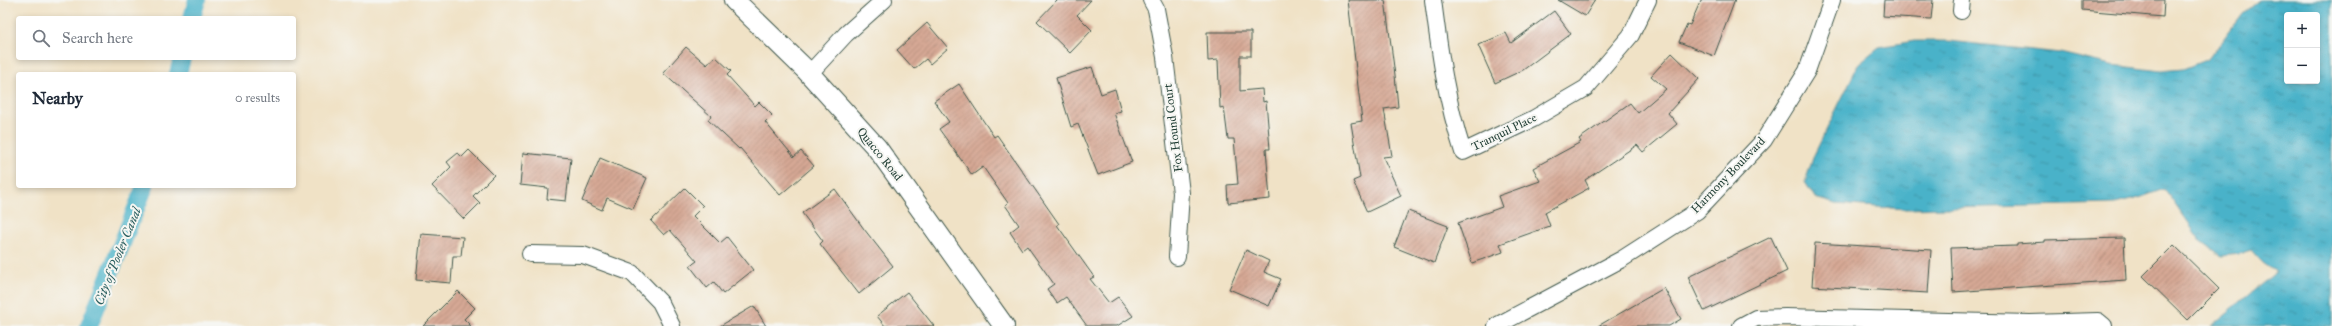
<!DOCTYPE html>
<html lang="en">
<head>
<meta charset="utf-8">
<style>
  body { margin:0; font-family:"IM FELL Great Primer",serif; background:#f2f2f3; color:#1f2937 }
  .controls { position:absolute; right:12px; top:12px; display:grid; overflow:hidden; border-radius:4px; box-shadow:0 2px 6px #0003 }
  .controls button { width:36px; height:36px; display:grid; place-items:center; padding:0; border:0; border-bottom:1px solid #e0e1e3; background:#fff; color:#1f2937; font:20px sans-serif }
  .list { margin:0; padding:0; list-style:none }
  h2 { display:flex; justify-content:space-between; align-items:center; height:52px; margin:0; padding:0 16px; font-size:17px }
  h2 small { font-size:13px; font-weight:400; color:#747a83 }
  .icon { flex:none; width:22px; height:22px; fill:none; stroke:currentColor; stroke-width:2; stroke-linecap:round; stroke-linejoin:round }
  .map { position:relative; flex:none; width:2332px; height:326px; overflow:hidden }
  .search { position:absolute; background:#fff; box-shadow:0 2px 6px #0003; left:16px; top:16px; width:280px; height:44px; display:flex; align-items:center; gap:10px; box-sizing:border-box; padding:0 14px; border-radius:4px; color:#747a83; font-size:15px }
  .panel { position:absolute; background:#fff; box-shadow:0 2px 6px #0003; left:16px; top:72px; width:280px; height:116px; border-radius:4px }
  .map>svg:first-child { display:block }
  .water { fill:url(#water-ripples); stroke:#34787e; fill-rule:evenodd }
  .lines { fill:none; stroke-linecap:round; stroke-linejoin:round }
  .canal { stroke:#4ab2c9; stroke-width:18 }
  .building { fill:url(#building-hatch) }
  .minor-casing { stroke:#3e564a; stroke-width:18 }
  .tertiary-casing { stroke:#3e564a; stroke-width:22 }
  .minor { stroke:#fff; stroke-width:16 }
  .tertiary { stroke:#fff; stroke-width:20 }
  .labels { text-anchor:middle; stroke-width:4; stroke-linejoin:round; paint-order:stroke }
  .street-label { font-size:12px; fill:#1f3d34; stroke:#f6f6f2 }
  .water-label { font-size:13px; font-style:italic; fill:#2c6061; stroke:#f6f6f2 }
</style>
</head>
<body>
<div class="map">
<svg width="2332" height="326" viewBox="0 0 2332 326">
  <defs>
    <pattern id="water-ripples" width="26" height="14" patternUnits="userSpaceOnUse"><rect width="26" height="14" fill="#4ab2c9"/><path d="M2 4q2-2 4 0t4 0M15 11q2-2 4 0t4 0" fill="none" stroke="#3d92a4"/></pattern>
    <pattern id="building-hatch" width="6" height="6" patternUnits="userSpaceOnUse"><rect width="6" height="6" fill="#d6a894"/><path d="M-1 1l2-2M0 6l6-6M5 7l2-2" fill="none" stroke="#ad8a7a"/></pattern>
  </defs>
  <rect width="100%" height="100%" fill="#f6f6f2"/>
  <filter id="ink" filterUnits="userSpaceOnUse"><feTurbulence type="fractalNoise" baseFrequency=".025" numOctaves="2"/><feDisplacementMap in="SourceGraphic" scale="8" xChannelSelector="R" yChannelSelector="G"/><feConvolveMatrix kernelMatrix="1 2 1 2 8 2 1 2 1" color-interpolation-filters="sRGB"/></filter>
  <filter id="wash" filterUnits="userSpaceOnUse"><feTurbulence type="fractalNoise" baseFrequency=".012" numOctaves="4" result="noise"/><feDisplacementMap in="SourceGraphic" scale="16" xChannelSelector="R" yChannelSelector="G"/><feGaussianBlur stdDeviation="0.9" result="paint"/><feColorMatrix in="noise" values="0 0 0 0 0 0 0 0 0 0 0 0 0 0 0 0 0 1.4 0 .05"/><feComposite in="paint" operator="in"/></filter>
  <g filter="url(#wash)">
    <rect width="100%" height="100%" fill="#f0e2c6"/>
    <path class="water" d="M2259 0H2332V326H2211L2276 272 2263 263 2251 250 2238 254 2222 256 2200 240 2164 189 2139 198 2115 204 1905 209 1836 204 1815 198 1805 182 1814 155 1859 63 1879 47 1914 41H1949L2060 53 2111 65 2161 71 2183 69 2208 59 2243 13ZM2287 15H2317V81H2287Z"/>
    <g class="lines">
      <g class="canal">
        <polyline points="192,18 197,0"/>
        <polyline points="178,74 182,58"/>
        <polyline points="89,326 145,186"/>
      </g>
    </g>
    <g id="blocks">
      <g class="building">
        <polygon points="1057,0 1091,0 1077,15 1092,30 1070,53 1037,21"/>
        <polygon points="1348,0 1385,0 1395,75 1398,107 1384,109 1392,156 1383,157 1401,196 1367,212 1353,181 1360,178 1351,123 1362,121"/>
        <polygon points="1558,0 1595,0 1585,16"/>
        <polygon points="1701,0 1735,0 1714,56 1679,42 1687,24 1690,25"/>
        <polygon points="1884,0 1933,0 1931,19 1883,16"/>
        <polygon points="2082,0 2164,0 2163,17 2082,10"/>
        <polygon points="1554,11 1571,34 1523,70 1495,83 1478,45 1506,33 1511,43"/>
        <polygon points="927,23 948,48 930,64 926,59 914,69 897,50"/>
        <polygon points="1207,32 1251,32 1251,56 1240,56 1240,91 1262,89 1263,102 1266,101 1270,149 1266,149 1270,199 1228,203 1227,185 1238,184 1234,139 1228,139 1224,107 1220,108 1218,60 1208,61"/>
        <polygon points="686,47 707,65 715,56 731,71 727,75 755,106 759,102 772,115 765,122 794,157 801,151 814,166 780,195 740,148 739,149 708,120 711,116 663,73"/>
        <polygon points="1672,53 1699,79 1668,113 1677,124 1643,152 1637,145 1585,180 1589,188 1545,212 1550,226 1500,244 1503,252 1472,263 1458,223 1502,207 1498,196 1540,181 1533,168 1581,142 1579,139 1630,103 1638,113 1666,89 1651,76"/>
        <polygon points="1092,67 1101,94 1115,89 1121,111 1114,113 1132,162 1098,175 1078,124 1071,127 1056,78"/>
        <polygon points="959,84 994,137 997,135 1059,224 1057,225 1094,277 1090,279 1109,303 1118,297 1133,316 1117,326 1087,326 1066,297 1057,303 1047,289 1054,284 1027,246 1022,250 1010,232 1019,225 1005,205 1008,203 983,167 972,175 939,129 949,122 934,101"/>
        <polygon points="469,150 494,175 473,196 480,203 464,219 432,186 451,167 447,162 458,153 462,157"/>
        <polygon points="523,153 571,158 566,201 547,199 548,188 520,185"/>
        <polygon points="600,158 647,178 633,209 607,198 602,210 582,201"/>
        <polygon points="685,188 703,206 693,216 720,243 727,237 753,270 723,294 714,282 707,288 690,266 697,261 670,230 664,235 651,221"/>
        <polygon points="835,189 864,229 893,266 859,294 820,244 823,241 802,213"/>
        <polygon points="1408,211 1448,226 1434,263 1394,247"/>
        <polygon points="421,234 463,237 461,256 453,256 451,283 416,280"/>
        <polygon points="1771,237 1787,271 1704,311 1688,277"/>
        <polygon points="2124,238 2126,280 1953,292 1951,248 2017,246 2017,244 2045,242 2045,240"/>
        <polygon points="1815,243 1931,250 1928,293 1812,286"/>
        <polygon points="2174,245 2219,289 2188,320 2143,276"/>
        <polygon points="1246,250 1269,261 1264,272 1281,279 1269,306 1229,289"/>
        <polygon points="1664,288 1681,319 1669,326 1598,326"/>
        <polygon points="458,291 475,308 464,319 471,326 423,326"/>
        <polygon points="907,292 934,326 885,326 877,316"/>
        <polygon points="754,306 766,326 720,326 742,313"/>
      </g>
    </g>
  </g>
  <g filter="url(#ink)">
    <use href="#blocks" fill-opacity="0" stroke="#3e564a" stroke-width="1"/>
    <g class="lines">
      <defs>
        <g id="minor">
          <polyline points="1151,0 1156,9 1165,57 1181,193 1177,257"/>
          <path d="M1433 0C1440 55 1446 99 1463 152L1533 119 1586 88 1631 35 1648 0"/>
          <polyline points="1961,11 1962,0"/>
          <polyline points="810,73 846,34 884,0"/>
          <polyline points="530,254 583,255 632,273 660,302 672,326"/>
          <polyline points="1496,326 1622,259 1697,211 1764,140 1807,71 1832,0"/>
          <polyline points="1741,326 1756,318 1785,317 2030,323 2098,321 2104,326"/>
        </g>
        <polyline id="tertiary" points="734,0 806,70 877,148 1004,326"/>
      </defs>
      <use href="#minor" class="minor-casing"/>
      <use href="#tertiary" class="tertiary-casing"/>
      <use href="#minor" class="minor"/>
      <use href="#tertiary" class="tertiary"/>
    </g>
  </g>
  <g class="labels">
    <g class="street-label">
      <text transform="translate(1173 128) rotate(-97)" y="4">Fox Hound Court</text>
      <text transform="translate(1504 132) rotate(-26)" y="4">Tranquil Place</text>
      <text transform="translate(880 154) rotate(51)" y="4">Quacco Road</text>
      <text transform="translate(1728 175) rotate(-46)" y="4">Harmony Boulevard</text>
    </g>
    <g class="water-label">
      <text transform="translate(117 256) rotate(-68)" y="5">City of Pooler Canal</text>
    </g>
  </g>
</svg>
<div class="controls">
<button>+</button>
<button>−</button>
</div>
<div class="search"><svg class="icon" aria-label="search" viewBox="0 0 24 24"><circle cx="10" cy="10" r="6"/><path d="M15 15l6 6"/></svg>Search here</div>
<section class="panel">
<h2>Nearby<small>0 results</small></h2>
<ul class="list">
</ul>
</section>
</div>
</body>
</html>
